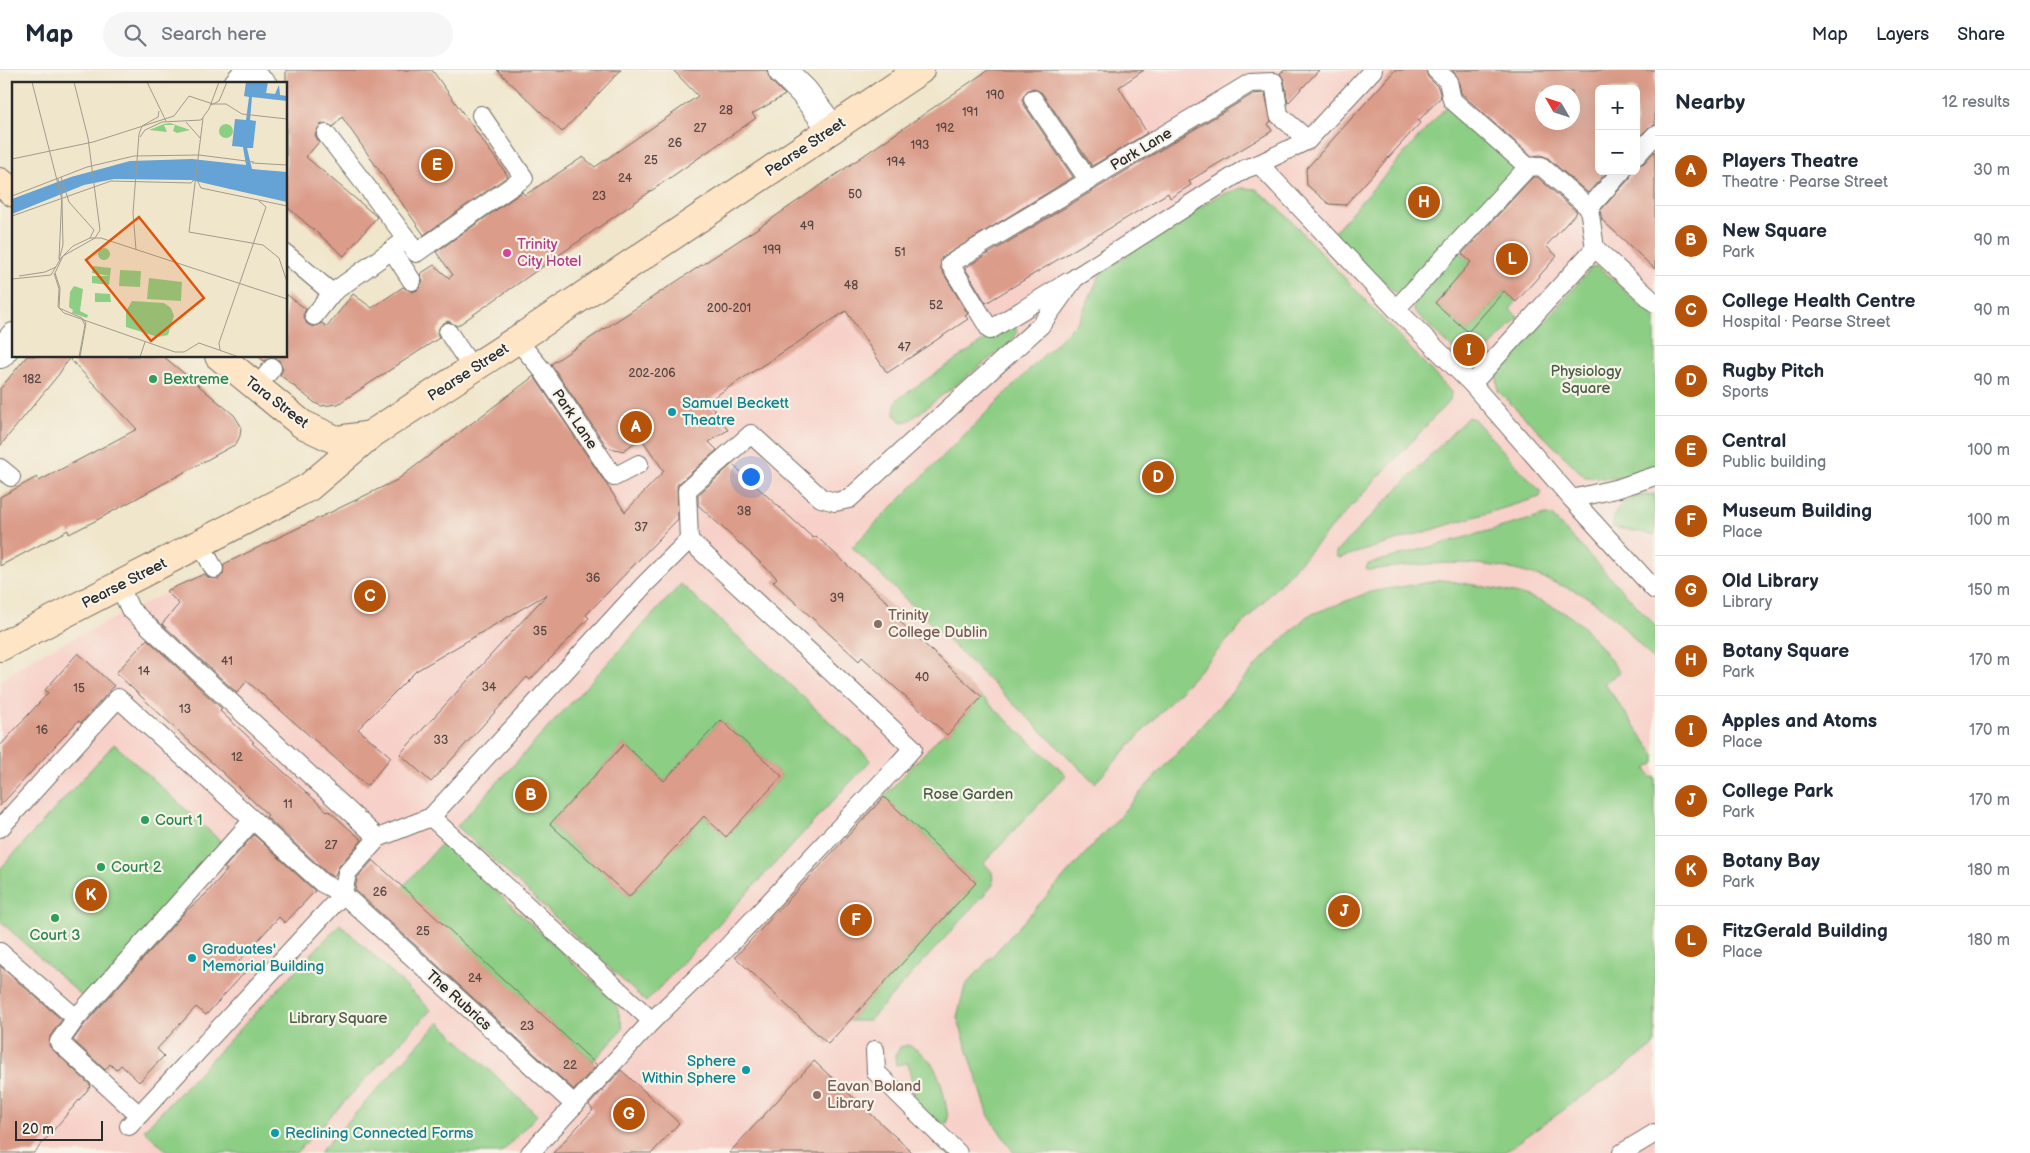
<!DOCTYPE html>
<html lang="en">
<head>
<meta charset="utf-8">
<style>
  body { margin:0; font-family:"Balsamiq Sans",sans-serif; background:#f6f6f7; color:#1f2937 }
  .controls { position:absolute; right:15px; top:15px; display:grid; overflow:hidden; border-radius:8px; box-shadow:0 5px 20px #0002 }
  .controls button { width:45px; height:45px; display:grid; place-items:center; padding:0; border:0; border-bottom:1px solid #e0e1e3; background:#fff; color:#1f2937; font:25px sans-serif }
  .compass { position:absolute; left:1535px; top:15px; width:45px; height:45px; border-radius:50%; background:#fff; box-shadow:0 5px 20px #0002; rotate:309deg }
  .scale { position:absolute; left:15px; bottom:12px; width:88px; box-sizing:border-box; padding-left:5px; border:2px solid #2b2b2b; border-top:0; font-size:14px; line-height:18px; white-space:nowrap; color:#2b2b2b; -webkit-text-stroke:4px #f7f3e8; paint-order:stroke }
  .you { position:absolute; left:750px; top:406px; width:18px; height:18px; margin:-12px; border:4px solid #fff; border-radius:50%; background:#1a73e8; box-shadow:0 0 0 8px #1a73e833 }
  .badge { display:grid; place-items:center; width:32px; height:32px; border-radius:50%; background:#b45309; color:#fff; font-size:16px; font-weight:700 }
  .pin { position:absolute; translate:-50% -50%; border:2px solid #fff; box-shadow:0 1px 5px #0006 }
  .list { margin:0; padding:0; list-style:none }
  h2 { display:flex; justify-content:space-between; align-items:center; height:65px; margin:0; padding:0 20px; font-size:21px }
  h2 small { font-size:16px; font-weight:400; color:#747a83 }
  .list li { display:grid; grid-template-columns:32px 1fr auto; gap:15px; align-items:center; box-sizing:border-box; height:70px; padding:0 20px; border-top:1px solid #e0e1e3 }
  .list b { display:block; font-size:19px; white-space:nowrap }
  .list p { margin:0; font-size:16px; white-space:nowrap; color:#747a83 }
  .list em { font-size:16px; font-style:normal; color:#747a83 }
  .icon { flex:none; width:28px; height:28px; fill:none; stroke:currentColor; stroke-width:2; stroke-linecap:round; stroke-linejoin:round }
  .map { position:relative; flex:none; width:1655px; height:1083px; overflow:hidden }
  header { display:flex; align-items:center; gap:30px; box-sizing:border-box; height:70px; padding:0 25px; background:#fff; border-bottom:1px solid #e0e1e3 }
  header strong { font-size:24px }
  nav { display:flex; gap:28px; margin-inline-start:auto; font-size:18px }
  .search { width:350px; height:45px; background:#f6f6f7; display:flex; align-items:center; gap:12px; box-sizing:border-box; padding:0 18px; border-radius:28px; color:#747a83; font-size:19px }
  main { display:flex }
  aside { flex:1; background:#fff }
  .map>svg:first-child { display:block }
  .built { fill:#f7d1c9; fill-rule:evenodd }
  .green { fill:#8dce85; stroke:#5c7c58; fill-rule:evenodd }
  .building { fill:#db9c8a; fill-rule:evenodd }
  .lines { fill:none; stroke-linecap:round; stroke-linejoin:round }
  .service-casing { stroke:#706c63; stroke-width:20 }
  .minor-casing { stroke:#706c63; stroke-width:30 }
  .tertiary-casing { stroke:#706c63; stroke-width:30 }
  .secondary-casing { stroke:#706c63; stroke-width:30 }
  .service { stroke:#fff; stroke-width:18 }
  .minor { stroke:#fff; stroke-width:28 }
  .tertiary { stroke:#fff; stroke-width:28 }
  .secondary { stroke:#fee5c5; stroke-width:28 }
  .hotel-dot { fill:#d1479c; stroke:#f7f3e8; stroke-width:2 }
  .leisure-dot { fill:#2e9e5b; stroke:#f7f3e8; stroke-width:2 }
  .culture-dot { fill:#0f9aa8; stroke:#f7f3e8; stroke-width:2 }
  .education-dot { fill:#8d6e63; stroke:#f7f3e8; stroke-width:2 }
  .labels { text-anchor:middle; stroke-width:4.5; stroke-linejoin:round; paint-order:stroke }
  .number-label { font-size:12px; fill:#574743 }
  .street-label { font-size:15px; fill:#2b2b2b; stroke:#f7f3e8 }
  .hotel-label { font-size:15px; fill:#b23c85; stroke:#f7f3e8; text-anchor:start }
  .park-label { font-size:15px; fill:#485c46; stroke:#f7f3e8 }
  .leisure-label { font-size:15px; fill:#27864d; stroke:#f7f3e8; text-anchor:start }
  .culture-label { font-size:15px; fill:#0d838f; stroke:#f7f3e8; text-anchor:start }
  .education-label { font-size:15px; fill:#785e54; stroke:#f7f3e8; text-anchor:start }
  .inset-road { fill:none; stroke:#a19b8c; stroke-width:1 }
  .view { fill:#df570e; fill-opacity:0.15; stroke:#df570e; stroke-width:2.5 }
  .inset-edge { fill:none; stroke:#2b2b2b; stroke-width:2.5 }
</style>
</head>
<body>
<header>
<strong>Map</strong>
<div class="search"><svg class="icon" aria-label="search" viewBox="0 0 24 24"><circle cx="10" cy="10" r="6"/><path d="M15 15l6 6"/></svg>Search here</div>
<nav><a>Map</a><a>Layers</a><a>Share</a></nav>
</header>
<main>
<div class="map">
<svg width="1655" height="1083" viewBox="0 0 1655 1083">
  <rect width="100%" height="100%" fill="#f7f3e8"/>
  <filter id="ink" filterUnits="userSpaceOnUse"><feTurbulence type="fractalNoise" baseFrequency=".02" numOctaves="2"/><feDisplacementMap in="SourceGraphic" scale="10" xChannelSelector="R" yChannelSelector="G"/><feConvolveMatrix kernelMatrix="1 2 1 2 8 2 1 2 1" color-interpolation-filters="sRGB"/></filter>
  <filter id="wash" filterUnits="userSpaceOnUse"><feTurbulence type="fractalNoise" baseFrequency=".0096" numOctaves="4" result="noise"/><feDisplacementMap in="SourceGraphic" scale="20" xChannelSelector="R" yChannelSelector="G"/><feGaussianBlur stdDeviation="1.12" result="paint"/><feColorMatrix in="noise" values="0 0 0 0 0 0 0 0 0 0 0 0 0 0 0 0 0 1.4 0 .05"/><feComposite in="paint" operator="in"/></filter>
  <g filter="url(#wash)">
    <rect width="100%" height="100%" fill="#f0e6cc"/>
    <path class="built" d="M988 0H1655V1083H0V611L35 587 397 410 553 292 770 150ZM1599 19H1636V101H1599ZM1542 22H1572V52H1542Z"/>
    <g class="green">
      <polygon points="1447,36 1518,99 1400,227 1331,165"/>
      <polygon points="1241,118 1256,119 1281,140 1451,322 1450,330 1095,713 852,477 1079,250 1101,203 1181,148 1218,126"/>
      <path d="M1457 179 1471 192 1435 233 1468 262 1504 221 1516 232 1510 239 1518 247 1479 289C1471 292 1466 291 1459 285L1414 241 1412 234Z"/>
      <path d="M1598 196 1655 248V397C1633 411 1610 408 1585 407L1498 321 1497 306 1592 197Z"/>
      <path d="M1008 254 1015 255 1017 262 1010 273 910 350 903 352C893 346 892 339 898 329Z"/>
      <polygon points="1468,347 1474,349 1541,422 1540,427 1339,488 1336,486 1336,482"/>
      <path d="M1655 424V465L1613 457C1612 433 1634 425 1655 424Z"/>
      <path d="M1546 445 1552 446 1655 555V592C1636 571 1617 547 1593 531 1582 523 1568 518 1555 513 1490 486 1436 492 1368 500L1366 498 1368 494Z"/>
      <path d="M1443 510C1490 518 1538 522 1578 552 1590 561 1609 589 1620 602L1604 613 1655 685V693L1646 699 1652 708 1655 707V975L1503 1083H1014L989 1046 957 947 965 916 1260 591 1307 546 1370 522Z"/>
      <path d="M681 514 871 690 646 932 457 756ZM721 650 782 706 726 767 704 746 629 827 550 754 624 674 664 711Z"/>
      <polygon points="982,627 1066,705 984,793 992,802 993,815 869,951 849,951 976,813 884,727 944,662 947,665"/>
      <polygon points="114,674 227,777 86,930 0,851 0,799"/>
      <polygon points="443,772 616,933 623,959 593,991 402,818"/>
      <polygon points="340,854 431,940 296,1083 169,1083 144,1060"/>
      <polygon points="439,952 537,1045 501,1083 319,1083"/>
      <path d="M908 975C940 990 942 1015 948 1047L947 1053 943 1056 916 1034 908 993 896 995 895 987 900 977Z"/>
    </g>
    <g id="blocks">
      <g class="building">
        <polygon points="286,0 432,0 508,106 424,165 342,47 333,57 325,53 320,55 315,65 319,72 306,87 377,147 344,186 286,136"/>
        <polygon points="497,0 621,0 562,62"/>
        <polygon points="673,0 767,0 771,11 785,25 752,44 756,48 457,256 448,251 442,254 437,262 439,268 338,334 321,336 315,333 280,305 283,299 279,290 273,287 264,291 258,286 286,286 286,224 306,239 303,245 307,254 313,257 322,253 327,257 353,224 372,238 403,217 412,222 418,220 423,211 420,204 434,195 449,208 453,205 436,182 522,122 525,125 583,87 595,97 698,26"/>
        <polygon points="988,0 1144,0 1119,17 1147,63 1092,96 1042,23 1033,18 1027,21 1022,29 1024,35 1073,107 941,188 941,199 968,244 965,246 968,249 887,303 846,241 708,331 728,360 709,372 717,380 677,415 678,449 586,545 589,548 530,610 527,607 431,712 400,684 547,524 416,601 358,659 391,687 367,716 247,611 237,623 162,554 179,534 166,521 204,504 209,508 219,509 223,504 224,494 397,410 534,306 625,442 664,401 641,368 623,381 607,377 551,294 770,150"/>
        <polygon points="1285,0 1319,0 1288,33 1284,10 1280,3"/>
        <polygon points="1395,0 1426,0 1428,7 1438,17 1441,27 1418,51 1420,53 1345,135 1329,134 1307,115 1306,99"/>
        <path d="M1452 0H1655V55L1648 58 1636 70V19H1599V101H1608L1588 123 1548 88 1541 85 1532 86 1495 54 1461 23 1458 8ZM1542 22H1572V52H1542Z"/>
        <polygon points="1265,23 1271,51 1268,54 1272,61 1189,111 1191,115 1170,128 1168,123 986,233 965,198 1253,24"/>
        <polygon points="1655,81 1655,199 1602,150 1600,141 1630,108 1632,101 1636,101 1636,96 1644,93"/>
        <polygon points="1533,107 1537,107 1577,142 1546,176 1557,186 1516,232 1504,221 1468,262 1435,233 1471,192 1462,184"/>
        <polygon points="27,286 163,286 234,345 241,356 240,366 236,374 95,451 69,464 68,460 0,496 0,427 37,407 39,411 137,359 69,288 59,304 0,376 0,319"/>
        <polygon points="732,394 813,468 816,466 901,545 897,549 982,627 947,665 862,587 859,591 773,512 777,508 698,435 698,425"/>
        <polygon points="147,569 222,639 220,641 254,672 252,673 328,742 329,741 362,770 339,796 334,807 328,804 266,747 268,745 116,603"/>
        <polygon points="78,583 114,616 81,653 78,651 0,736 0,676 48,623 45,620"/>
        <polygon points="721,650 782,706 726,767 704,746 629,827 550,754 624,674 664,711"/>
        <polygon points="884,727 976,813 828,974 735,887"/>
        <polygon points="254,765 315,821 285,853 279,847 239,891 248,899 206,945 196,937 157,979 164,986 139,1012 121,995 116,1000 110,994 105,1000 73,970 84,955 185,842 206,824 227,800 224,798"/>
        <polygon points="373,790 597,995 574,1020 355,820 357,808"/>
        <polygon points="0,896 62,950 50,966 49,976 91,1016 34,1083 0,1083"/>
        <polygon points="814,991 830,1006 913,1083 729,1083"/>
        <polygon points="621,1000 679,1053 652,1083 553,1083 593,1040 589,1035"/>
      </g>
    </g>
  </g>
  <g filter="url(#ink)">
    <use href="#blocks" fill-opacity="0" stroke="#706c63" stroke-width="1"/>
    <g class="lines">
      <defs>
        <g id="service">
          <polyline points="252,0 268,14"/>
          <polyline points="1033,29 1089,111"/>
          <polyline points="1636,86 1655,65"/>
          <polyline points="1259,94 1396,239 1472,314 1572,429 1655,520"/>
          <polyline points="1528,97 1541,96 1589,138"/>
          <polyline points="407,169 416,183 524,108 481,45"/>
          <polyline points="1595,178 1589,138 1622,101"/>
          <polyline points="1595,178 1655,233"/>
          <polyline points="392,180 412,211"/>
          <polyline points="286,184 332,223 407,169 326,64"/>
          <polyline points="1068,212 990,260 950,194 1250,13 1274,12 1279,45 1308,70"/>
          <polyline points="1396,239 1528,97 1452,30 1448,11 1436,0"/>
          <polyline points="314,246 332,223"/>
          <polyline points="448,262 473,299"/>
          <polyline points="517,270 543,301 614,407 639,394"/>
          <polyline points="1472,314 1595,178"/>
          <polyline points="257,317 272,298"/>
          <polyline points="0,398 11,407"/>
          <polyline points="1572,429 1619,418 1655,406"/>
          <polyline points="689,470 687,420 751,364 821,428 835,432 849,429 1041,255 1075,208 1245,99 1259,94 1308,70 1373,0"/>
          <polyline points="200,473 214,499"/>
          <polyline points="119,515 130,539 378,768"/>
          <polyline points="431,747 652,951 716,889 897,696 913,678 689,470"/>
          <polyline points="253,750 322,813 343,824 575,1035"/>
          <polyline points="0,758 118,628 253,750 76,948 59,972 139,1045"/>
          <polyline points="343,824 347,803 378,768 431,747 645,514 689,470"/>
          <polyline points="0,882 76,948"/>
          <polyline points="875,980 876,1002 958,1083"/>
          <polyline points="129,1056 343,824"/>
          <polyline points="530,1083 652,951"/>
          <polyline points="1622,1083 1655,1063"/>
        </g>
        <polyline id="minor" points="782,0 804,22 832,59"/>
        <g id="tertiary">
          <polyline points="238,14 250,0"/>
          <polyline points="0,284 14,267"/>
        </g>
        <g id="secondary">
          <polyline points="0,112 14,123"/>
          <polyline points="219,286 302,354 336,370 370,365"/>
          <polyline points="0,577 309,417 370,365 526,264 920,0"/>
        </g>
      </defs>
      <use href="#service" class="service-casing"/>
      <use href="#minor" class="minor-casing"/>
      <use href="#tertiary" class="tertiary-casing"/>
      <use href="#secondary" class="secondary-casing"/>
      <use href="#service" class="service"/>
      <use href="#minor" class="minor"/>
      <use href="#tertiary" class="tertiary"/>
      <use href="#secondary" class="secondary"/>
    </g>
  </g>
  <circle class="hotel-dot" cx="507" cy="183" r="5"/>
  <g class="leisure-dot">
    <circle cx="153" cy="309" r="5"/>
    <circle cx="145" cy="750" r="5"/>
    <circle cx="101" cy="797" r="5"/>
    <circle cx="55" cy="848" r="5"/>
  </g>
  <g class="culture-dot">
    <circle cx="672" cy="342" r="5"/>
    <circle cx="192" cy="888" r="5"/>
    <circle cx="746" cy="1000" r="5"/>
    <circle cx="275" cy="1063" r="5"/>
  </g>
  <g class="education-dot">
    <circle cx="878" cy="554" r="5"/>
    <circle cx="817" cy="1025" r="5"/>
  </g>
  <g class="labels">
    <g class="number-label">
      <text x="995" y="29">190</text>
      <text x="726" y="44">28</text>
      <text x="970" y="46">191</text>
      <text x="700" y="62">27</text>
      <text x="945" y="62">192</text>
      <text x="675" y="77">26</text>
      <text x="920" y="79">193</text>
      <text x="651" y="94">25</text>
      <text x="896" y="96">194</text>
      <text x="625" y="112">24</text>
      <text x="855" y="128">50</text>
      <text x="599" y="130">23</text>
      <text x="807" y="160">49</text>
      <text x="772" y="184">199</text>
      <text x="900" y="186">51</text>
      <text x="851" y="219">48</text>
      <text x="936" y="239">52</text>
      <text x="729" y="242">200-201</text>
      <text x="904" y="281">47</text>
      <text x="652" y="307">202-206</text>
      <text x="32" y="313">182</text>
      <text x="744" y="445">38</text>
      <text x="641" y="461">37</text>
      <text x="593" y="512">36</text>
      <text x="837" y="532">39</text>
      <text x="540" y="565">35</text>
      <text x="227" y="595">41</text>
      <text x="144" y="605">14</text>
      <text x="922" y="611">40</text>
      <text x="489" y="621">34</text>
      <text x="79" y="622">15</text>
      <text x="185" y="643">13</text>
      <text x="42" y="664">16</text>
      <text x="441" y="674">33</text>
      <text x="237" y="691">12</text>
      <text x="288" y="738">11</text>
      <text x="331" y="779">27</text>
      <text x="380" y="826">26</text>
      <text x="423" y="865">25</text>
      <text x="475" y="912">24</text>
      <text x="527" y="960">23</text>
      <text x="570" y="999">22</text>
    </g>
    <g class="street-label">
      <text transform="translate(805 77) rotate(-34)" y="5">Pearse Street</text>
      <text transform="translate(1141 79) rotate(-31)" y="5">Park Lane</text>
      <text transform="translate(468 302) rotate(-33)" y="5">Pearse Street</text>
      <text transform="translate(277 332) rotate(37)" y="5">Tara Street</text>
      <text transform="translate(575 349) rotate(56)" y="5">Park Lane</text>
      <text transform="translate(124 513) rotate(-27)" y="5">Pearse Street</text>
      <text transform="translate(459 930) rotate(42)" y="5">The Rubrics</text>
    </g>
    <g class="hotel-label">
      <text x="517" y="179">Trinity<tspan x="517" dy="17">City Hotel</tspan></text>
    </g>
    <g class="park-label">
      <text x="1586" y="306">Physiology<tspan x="1586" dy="17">Square</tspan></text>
      <text x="968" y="729">Rose Garden</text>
      <text x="338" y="953">Library Square</text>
    </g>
    <g class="leisure-label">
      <text x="163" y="314">Bextreme</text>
      <text x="155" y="755">Court 1</text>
      <text x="111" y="802">Court 2</text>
      <text x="55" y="870" text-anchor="middle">Court 3</text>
    </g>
    <g class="culture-label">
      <text x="682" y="338">Samuel Beckett<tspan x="682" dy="17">Theatre</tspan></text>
      <text x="202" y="884">Graduates'<tspan x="202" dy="17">Memorial Building</tspan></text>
      <text x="736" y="996" text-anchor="end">Sphere<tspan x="736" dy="17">Within Sphere</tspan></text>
      <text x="285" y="1068">Reclining Connected Forms</text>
    </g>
    <g class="education-label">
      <text x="888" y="550">Trinity<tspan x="888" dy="17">College Dublin</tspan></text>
      <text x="827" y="1021">Eavan Boland<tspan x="827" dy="17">Library</tspan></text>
    </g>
  </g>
  <g transform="translate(12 12)">
    <rect width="275" height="275" fill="#f0e6cc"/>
    <path d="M158 41 178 48 165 51 161 49 163 43H152L155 50 137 48 152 42ZM207 49a7 7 0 1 1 14 0a7 7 0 1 1-14 0ZM86 172a6 6 0 1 1 12 0a6 6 0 1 1-12 0ZM81 184 99 186 98 194 80 191ZM108 188 129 189 128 205 107 204ZM80 194H98L97 203 80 201ZM137 196 170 200 169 219 135 217ZM62 204 71 207 68 229 76 233 75 236 60 231 61 228 57 225 58 210ZM83 211 98 212 99 220H83ZM120 219 152 221 159 226 162 234 156 253 146 255 114 245V229Z" fill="#8dce85"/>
    <path d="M234 0H256L254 11 263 12 267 3 268 13 275 14V19L240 15 238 38 244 39 241 66H235L240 87 275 90V120L179 98 102 97 72 103 0 132V117L59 95 118 79 180 77 234 83 231 65 220 64 223 37 234 38 237 15 232 14Z" fill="#65a2d6"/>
    <path class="inset-road" d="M20 0 50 118 51 163 47 178M62 0 76 56 88 148 83 156 51 174 43 191 48 206 47 226 70 236 74 241 68 275M135 0 154 39M199 23 207 19 215 0M191 36 177 150 251 163 267 176 275 200M174 40 188 56M128 55 133 48 150 40 189 38 197 27 207 0M0 77 81 60 162 34 177 14 201 22H214L230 32 275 37M240 81 275 83M49 95 57 120 82 148 78 156M184 96 189 106 275 124M46 97 50 111 47 177M0 114 75 85 122 74 187 73 242 80M0 134 99 99 179 101 183 97M124 168 121 131 127 52 130 44 146 35 147 29M42 191 47 207 46 225 52 231 163 270H172L187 261 227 275M7 194 33 190 44 185M0 197 39 193 49 176 61 164 78 156H89L275 217M208 268 207 261 254 125 247 119M67 275 73 243 70 237M128 275 133 260"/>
    <path class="view" d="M127 135 192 216 139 259 74 178Z"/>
    <rect width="275" height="275" class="inset-edge"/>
  </g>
</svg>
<div class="controls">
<button>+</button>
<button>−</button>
</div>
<svg class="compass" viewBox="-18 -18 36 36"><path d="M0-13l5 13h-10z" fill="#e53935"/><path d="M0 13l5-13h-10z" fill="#747a83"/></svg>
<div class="scale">20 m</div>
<div class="you"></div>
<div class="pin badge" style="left:636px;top:357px">A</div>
<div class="pin badge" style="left:531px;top:725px">B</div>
<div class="pin badge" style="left:370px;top:526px">C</div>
<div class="pin badge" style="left:1158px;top:407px">D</div>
<div class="pin badge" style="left:437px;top:95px">E</div>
<div class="pin badge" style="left:856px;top:850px">F</div>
<div class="pin badge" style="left:629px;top:1044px">G</div>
<div class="pin badge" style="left:1424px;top:132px">H</div>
<div class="pin badge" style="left:1469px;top:280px">I</div>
<div class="pin badge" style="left:1344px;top:841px">J</div>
<div class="pin badge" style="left:91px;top:825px">K</div>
<div class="pin badge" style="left:1512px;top:189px">L</div>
</div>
<aside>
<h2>Nearby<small>12 results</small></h2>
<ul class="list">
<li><span class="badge">A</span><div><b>Players Theatre</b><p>Theatre · Pearse Street</p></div><em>30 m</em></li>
<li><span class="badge">B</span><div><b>New Square</b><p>Park</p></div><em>90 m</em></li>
<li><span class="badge">C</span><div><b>College Health Centre</b><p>Hospital · Pearse Street</p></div><em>90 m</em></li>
<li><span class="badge">D</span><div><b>Rugby Pitch</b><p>Sports</p></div><em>90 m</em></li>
<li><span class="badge">E</span><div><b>Central</b><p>Public building</p></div><em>100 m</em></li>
<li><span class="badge">F</span><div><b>Museum Building</b><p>Place</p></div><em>100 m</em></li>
<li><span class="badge">G</span><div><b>Old Library</b><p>Library</p></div><em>150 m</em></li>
<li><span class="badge">H</span><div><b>Botany Square</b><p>Park</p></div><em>170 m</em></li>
<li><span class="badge">I</span><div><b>Apples and Atoms</b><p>Place</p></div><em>170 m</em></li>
<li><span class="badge">J</span><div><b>College Park</b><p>Park</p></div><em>170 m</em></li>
<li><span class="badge">K</span><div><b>Botany Bay</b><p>Park</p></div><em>180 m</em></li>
<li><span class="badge">L</span><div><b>FitzGerald Building</b><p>Place</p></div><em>180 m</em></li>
</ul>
</aside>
</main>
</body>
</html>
